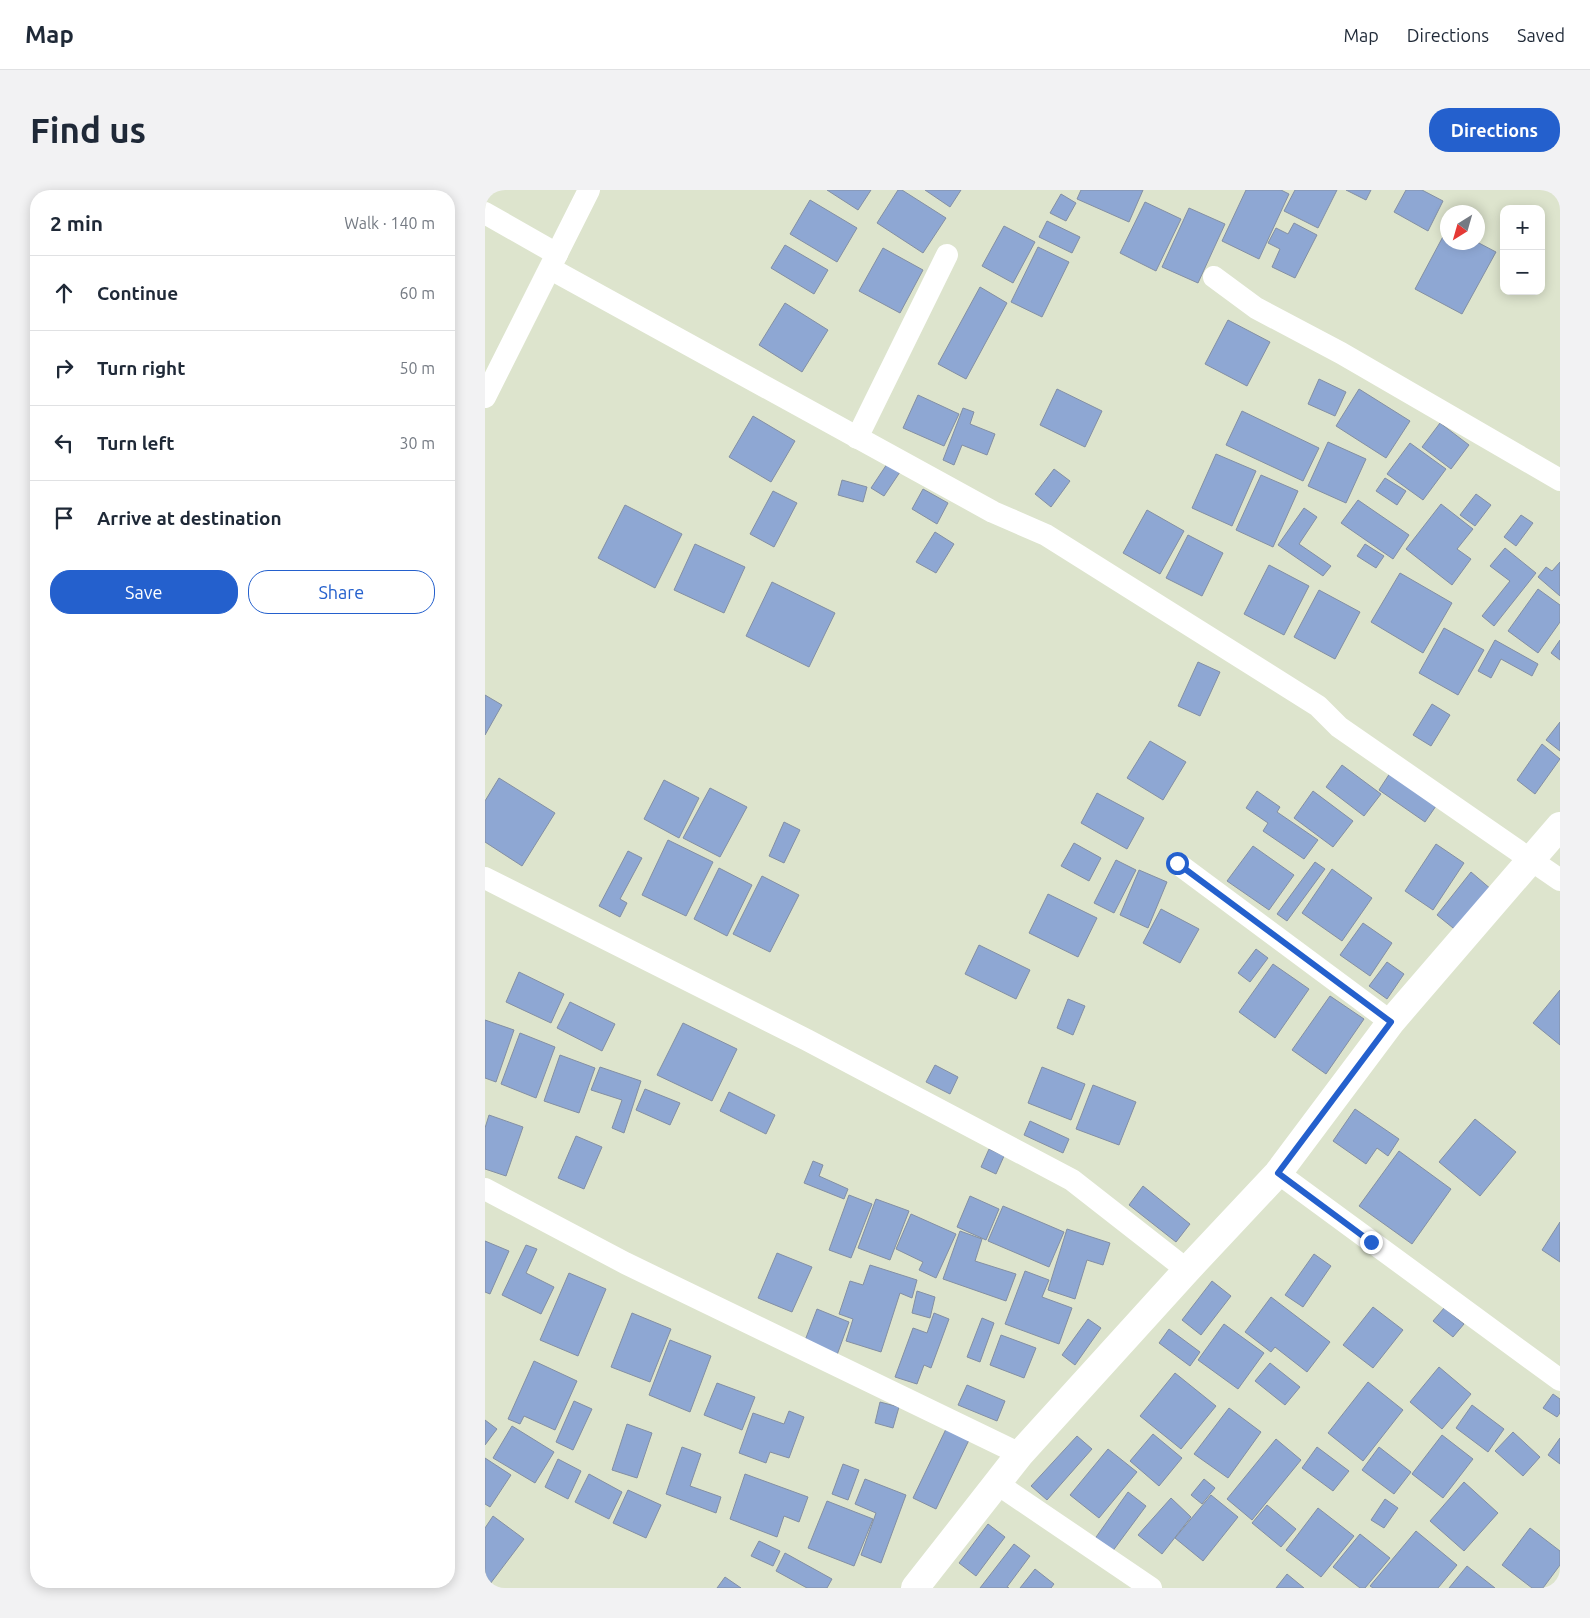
<!DOCTYPE html>
<html lang="en">
<head>
<meta charset="utf-8">
<style>
  body { margin:0; font-family:Ubuntu,sans-serif; background:#f2f2f3; color:#1f2937 }
  .controls { position:absolute; right:15px; top:15px; display:grid; overflow:hidden; border-radius:10px; box-shadow:0 2px 12px #0003 }
  .controls button { width:45px; height:45px; display:grid; place-items:center; padding:0; border:0; border-bottom:1px solid #e0e1e3; background:#fff; color:#1f2937; font:25px sans-serif }
  .compass { position:absolute; left:955px; top:15px; width:45px; height:45px; border-radius:50%; background:#fff; box-shadow:0 2px 12px #0003; rotate:217deg }
  .stop { position:absolute; width:15px; height:15px; margin:-11px; border:4px solid #2460cd; border-radius:50%; background:#fff }
  .stop.end { background:#2460cd; border-color:#fff; box-shadow:0 1px 5px #0008 }
  .list { margin:0; padding:0; list-style:none }
  h2 { display:flex; justify-content:space-between; align-items:center; height:65px; margin:0; padding:0 20px; font-size:21px }
  h2 small { font-size:16px; font-weight:400; color:#747a83 }
  .list li { display:grid; grid-template-columns:32px 1fr auto; gap:15px; align-items:center; box-sizing:border-box; height:75px; padding:0 20px; border-top:1px solid #e0e1e3 }
  .list b { display:block; font-size:19px; white-space:nowrap }
  .list em { font-size:16px; font-style:normal; color:#747a83 }
  .actions { display:flex; gap:10px; padding:15px 20px }
  .actions a { flex:1; padding:11px 0; border:1px solid #2460cd; border-radius:20px; text-align:center; font-size:18px; color:#2460cd }
  .actions .main { background:#2460cd; color:#fff }
  .icon { flex:none; width:28px; height:28px; fill:none; stroke:currentColor; stroke-width:2; stroke-linecap:round; stroke-linejoin:round }
  .map { position:relative; flex:none; width:1075px; height:1398px; overflow:hidden; border-radius:20px }
  header { display:flex; align-items:center; gap:30px; box-sizing:border-box; height:70px; padding:0 25px; background:#fff; border-bottom:1px solid #e0e1e3 }
  header strong { font-size:24px }
  nav { display:flex; gap:28px; margin-inline-start:auto; font-size:18px }
  .intro { display:flex; align-items:center; justify-content:space-between; box-sizing:border-box; height:120px; padding:0 30px }
  h1 { margin:0; font-size:35px }
  .button { padding:12px 22px; border-radius:20px; background:#2460cd; color:#fff; font-size:18px; font-weight:700 }
  main { display:flex; gap:30px; padding:0 30px }
  aside { flex:1; background:#fff; border-radius:20px; box-shadow:0 2px 12px #0003 }
  .map>svg:first-child { display:block }
  .building { fill:#8ea7d3; stroke:#838fa3 }
  .lines { fill:none; stroke-linecap:round; stroke-linejoin:round }
  .street { stroke:#fff; stroke-width:22 }
  .secondary { stroke:#fff; stroke-width:28 }
  .route { stroke:#2460cd; stroke-width:6 }
</style>
</head>
<body>
<header>
<strong>Map</strong>
<nav><a>Map</a><a>Directions</a><a>Saved</a></nav>
</header>
<div class="intro"><h1>Find us</h1><a class="button">Directions</a></div>
<main>
<aside>
<h2>2 min<small>Walk · 140 m</small></h2>
<ul class="list">
<li><svg class="icon" aria-label="ahead" viewBox="0 0 24 24"><path d="M12 20V5M6 11l6-6 6 6"/></svg><div><b>Continue</b></div><em>60 m</em></li>
<li><svg class="icon" aria-label="right" viewBox="0 0 24 24"><path d="M7 20v-9h11M14 6l5 5-5 5"/></svg><div><b>Turn right</b></div><em>50 m</em></li>
<li><svg class="icon" aria-label="left" viewBox="0 0 24 24"><path d="M17 20v-9H6M10 6l-5 5 5 5"/></svg><div><b>Turn left</b></div><em>30 m</em></li>
<li><svg class="icon" aria-label="arrive" viewBox="0 0 24 24"><path d="M6 21V4h12l-3 4 3 4H6"/></svg><div><b>Arrive at destination</b></div></li>
</ul>
<div class="actions"><a class="main">Save</a><a>Share</a></div>
</aside>
<div class="map">
<svg width="1075" height="1398" viewBox="0 0 1075 1398">
  <rect width="100%" height="100%" fill="#dde4cd"/>
  <g class="building">
    <polygon points="342,0 386,0 373,20"/>
    <polygon points="413,0 417,0 461,28 438,63 392,33"/>
    <polygon points="440,0 476,0 465,17"/>
    <polygon points="596,0 658,0 644,32 592,9"/>
    <polygon points="761,0 796,0 804,4 774,69 737,51"/>
    <polygon points="810,0 852,0 833,38 799,21"/>
    <polygon points="861,0 886,0 881,10"/>
    <polygon points="921,0 937,0 958,11 943,41 909,22"/>
    <polygon points="576,4 591,13 581,31 565,23"/>
    <polygon points="325,10 372,38 352,72 305,44"/>
    <polygon points="660,12 696,29 671,81 635,63"/>
    <polygon points="704,18 740,34 713,93 677,77"/>
    <polygon points="562,31 595,47 587,63 554,47"/>
    <polygon points="809,33 832,45 810,88 787,77 795,59 783,53 791,38 803,44"/>
    <polygon points="519,36 550,52 528,93 497,76"/>
    <polygon points="962,39 962,52 992,52 1011,62 977,124 930,99"/>
    <polygon points="300,55 343,80 329,104 286,78"/>
    <polygon points="553,57 584,72 557,127 526,112"/>
    <polygon points="398,58 438,80 415,123 374,101"/>
    <polygon points="495,97 522,113 481,189 453,174"/>
    <polygon points="300,113 343,140 317,182 274,155"/>
    <polygon points="743,130 785,152 762,196 720,174"/>
    <polygon points="834,189 861,202 850,226 823,214"/>
    <polygon points="572,199 617,221 600,257 555,235"/>
    <polygon points="874,199 925,231 901,268 851,236"/>
    <polygon points="433,205 474,224 459,256 418,238"/>
    <polygon points="478,218 489,222 485,234 510,244 502,265 477,255 469,275 458,270"/>
    <polygon points="757,221 834,258 818,291 741,255"/>
    <polygon points="268,226 310,251 286,292 244,267"/>
    <polygon points="955,233 984,255 966,279 937,257"/>
    <polygon points="843,252 881,269 861,313 823,296"/>
    <polygon points="925,253 961,279 938,310 902,284"/>
    <polygon points="731,264 771,281 747,336 707,318"/>
    <polygon points="402,274 415,282 399,306 386,298"/>
    <polygon points="569,279 585,291 566,317 550,304"/>
    <polygon points="776,285 813,301 788,357 751,340"/>
    <polygon points="900,288 921,301 912,315 891,301"/>
    <polygon points="357,290 382,297 378,312 353,305"/>
    <polygon points="438,299 463,313 452,334 427,319"/>
    <polygon points="288,301 312,313 289,357 265,344"/>
    <polygon points="991,304 1006,315 990,336 975,325"/>
    <polygon points="873,310 924,345 908,369 856,333"/>
    <polygon points="956,314 988,339 972,359 986,369 967,395 921,359"/>
    <polygon points="140,315 197,344 170,398 113,368"/>
    <polygon points="819,318 832,327 814,354 846,376 838,386 793,355"/>
    <polygon points="662,320 699,341 675,384 638,363"/>
    <polygon points="1036,325 1048,333 1031,356 1019,347"/>
    <polygon points="450,342 469,354 451,383 431,372"/>
    <polygon points="703,345 738,363 717,406 681,388"/>
    <polygon points="210,354 260,377 239,423 189,400"/>
    <polygon points="880,354 899,366 891,378 872,366"/>
    <polygon points="1020,358 1051,383 1009,436 997,426 1025,391 1005,376"/>
    <polygon points="1075,372 1075,406 1053,387 1061,377 1067,381"/>
    <polygon points="784,375 824,396 799,445 759,424"/>
    <polygon points="915,383 967,413 938,463 886,432"/>
    <polygon points="287,392 350,423 324,477 261,446"/>
    <polygon points="1053,399 1075,415 1075,432 1053,463 1023,441"/>
    <polygon points="834,400 875,422 850,469 809,447"/>
    <polygon points="959,438 999,460 973,505 934,483"/>
    <polygon points="1010,450 1053,474 1047,486 1016,469 1006,488 993,481"/>
    <polygon points="1075,450 1075,470 1066,463"/>
    <polygon points="713,472 735,482 715,526 693,516"/>
    <polygon points="0,505 17,515 0,545"/>
    <polygon points="947,514 965,525 946,556 928,545"/>
    <polygon points="1075,532 1075,561 1061,550"/>
    <polygon points="665,551 701,572 678,610 642,588"/>
    <polygon points="1057,554 1075,569 1050,604 1032,590"/>
    <polygon points="857,575 896,604 879,626 841,597"/>
    <polygon points="905,583 951,616 940,632 894,600"/>
    <polygon points="14,588 70,623 37,676 0,652 0,611"/>
    <polygon points="179,590 214,608 194,648 159,629"/>
    <polygon points="225,598 262,617 235,667 198,648"/>
    <polygon points="772,601 795,617 792,622 833,650 819,669 778,641 783,633 761,618"/>
    <polygon points="828,601 868,631 848,657 809,628"/>
    <polygon points="612,603 659,628 642,659 596,633"/>
    <polygon points="299,632 315,640 299,673 284,666"/>
    <polygon points="183,650 228,672 201,726 157,705"/>
    <polygon points="589,653 616,668 604,691 576,676"/>
    <polygon points="951,654 979,673 948,720 920,701"/>
    <polygon points="768,656 809,685 784,720 742,691"/>
    <polygon points="143,661 157,668 135,709 142,713 135,727 114,716"/>
    <polygon points="631,670 651,680 629,723 609,713"/>
    <polygon points="830,672 840,679 802,731 792,724"/>
    <polygon points="234,678 267,695 242,746 209,729"/>
    <polygon points="847,679 887,708 857,751 817,723"/>
    <polygon points="654,680 682,692 663,738 635,725"/>
    <polygon points="986,682 1007,700 973,742 952,725"/>
    <polygon points="277,686 314,705 285,762 248,744"/>
    <polygon points="563,704 612,728 593,767 544,743"/>
    <polygon points="676,719 714,739 695,773 658,753"/>
    <polygon points="878,733 907,753 885,786 855,765"/>
    <polygon points="494,755 545,780 531,809 480,784"/>
    <polygon points="771,759 783,768 765,792 753,783"/>
    <polygon points="902,772 919,784 902,809 884,796"/>
    <polygon points="788,774 824,799 790,848 754,822"/>
    <polygon points="34,782 79,804 66,833 21,812"/>
    <polygon points="1075,800 1075,855 1048,833"/>
    <polygon points="845,806 879,829 841,884 807,860"/>
    <polygon points="583,809 600,816 588,845 572,838"/>
    <polygon points="85,812 130,834 117,861 72,838"/>
    <polygon points="0,830 29,840 11,892 0,888"/>
    <polygon points="198,833 252,859 227,911 172,885"/>
    <polygon points="35,843 70,857 51,908 16,894"/>
    <polygon points="75,865 110,878 94,923 59,911"/>
    <polygon points="450,875 473,887 465,904 441,892"/>
    <polygon points="115,877 156,891 139,943 127,938 137,910 106,900"/>
    <polygon points="557,877 600,894 586,930 543,913"/>
    <polygon points="608,895 651,912 634,955 591,939"/>
    <polygon points="160,899 195,913 185,935 151,920"/>
    <polygon points="244,902 290,925 281,944 235,921"/>
    <polygon points="870,919 914,949 903,966 892,958 881,974 848,951"/>
    <polygon points="4,925 38,937 21,986 0,979 0,938"/>
    <polygon points="990,929 1031,962 995,1006 954,972"/>
    <polygon points="545,931 584,949 578,963 539,945"/>
    <polygon points="91,946 117,957 99,999 73,988"/>
    <polygon points="504,959 519,966 511,984 496,977"/>
    <polygon points="914,961 966,999 927,1054 874,1016"/>
    <polygon points="328,971 338,975 334,986 363,999 359,1009 319,993"/>
    <polygon points="658,996 705,1034 691,1052 644,1015"/>
    <polygon points="364,1005 387,1014 366,1068 344,1060"/>
    <polygon points="485,1006 514,1019 501,1050 472,1037"/>
    <polygon points="391,1009 424,1021 405,1070 373,1058"/>
    <polygon points="518,1016 579,1042 564,1077 503,1051"/>
    <polygon points="426,1024 471,1044 451,1088 434,1080 438,1072 411,1059"/>
    <polygon points="1075,1032 1075,1072 1057,1060"/>
    <polygon points="582,1039 625,1053 618,1075 602,1070 590,1109 563,1100"/>
    <polygon points="475,1041 497,1049 490,1071 531,1084 521,1111 458,1089"/>
    <polygon points="0,1051 24,1061 5,1104 0,1102"/>
    <polygon points="41,1055 52,1059 41,1083 69,1097 56,1124 17,1105"/>
    <polygon points="292,1063 327,1077 307,1122 273,1108"/>
    <polygon points="829,1064 846,1076 818,1117 800,1105"/>
    <polygon points="385,1075 432,1090 427,1108 415,1103 396,1162 361,1151 368,1129 354,1124 365,1091 378,1095"/>
    <polygon points="540,1081 564,1090 557,1107 587,1118 574,1154 520,1134"/>
    <polygon points="84,1083 121,1099 93,1166 55,1150"/>
    <polygon points="727,1091 746,1106 716,1145 697,1130"/>
    <polygon points="432,1101 450,1107 445,1128 427,1123"/>
    <polygon points="786,1107 845,1152 822,1182 790,1157 786,1162 760,1142"/>
    <polygon points="888,1117 918,1140 888,1178 858,1155"/>
    <polygon points="959,1118 979,1134 968,1147 948,1131"/>
    <polygon points="332,1119 364,1132 352,1165 319,1153"/>
    <polygon points="147,1123 186,1139 165,1192 126,1177"/>
    <polygon points="449,1123 464,1129 446,1178 439,1175 432,1194 410,1187 428,1138 442,1143"/>
    <polygon points="497,1128 509,1133 495,1172 482,1167"/>
    <polygon points="603,1129 616,1138 590,1175 577,1165"/>
    <polygon points="739,1134 779,1163 753,1199 713,1170"/>
    <polygon points="684,1139 715,1162 705,1176 674,1153"/>
    <polygon points="516,1145 551,1158 539,1188 505,1175"/>
    <polygon points="185,1150 226,1166 205,1222 164,1205"/>
    <polygon points="49,1171 92,1191 70,1240 39,1226 35,1234 23,1229"/>
    <polygon points="785,1173 815,1197 800,1215 770,1191"/>
    <polygon points="954,1177 986,1204 957,1239 925,1212"/>
    <polygon points="690,1183 731,1216 696,1259 655,1226"/>
    <polygon points="883,1192 918,1220 878,1271 843,1243"/>
    <polygon points="232,1193 270,1207 257,1240 219,1225"/>
    <polygon points="482,1195 520,1211 512,1231 473,1215"/>
    <polygon points="1068,1204 1075,1209 1075,1223 1072,1227 1058,1218"/>
    <polygon points="89,1211 107,1219 88,1260 71,1252"/>
    <polygon points="395,1212 414,1217 408,1238 390,1233"/>
    <polygon points="987,1215 1019,1239 1003,1262 971,1238"/>
    <polygon points="744,1218 776,1242 743,1288 709,1264"/>
    <polygon points="304,1221 319,1227 304,1268 285,1262 281,1273 254,1263 268,1223 299,1234"/>
    <polygon points="0,1230 12,1239 0,1255"/>
    <polygon points="142,1234 167,1243 152,1288 127,1280"/>
    <polygon points="27,1236 69,1262 50,1293 8,1268"/>
    <polygon points="461,1239 484,1250 451,1319 428,1308"/>
    <polygon points="1028,1242 1055,1267 1038,1286 1010,1261"/>
    <polygon points="668,1244 697,1268 674,1296 645,1271"/>
    <polygon points="957,1245 988,1269 958,1308 927,1284"/>
    <polygon points="592,1246 607,1259 562,1310 546,1296"/>
    <polygon points="1075,1248 1075,1274 1063,1265"/>
    <polygon points="791,1249 816,1270 767,1330 742,1309"/>
    <polygon points="197,1257 216,1264 205,1296 236,1307 231,1323 181,1304"/>
    <polygon points="832,1257 864,1281 848,1301 817,1278"/>
    <polygon points="894,1257 926,1282 909,1304 877,1280"/>
    <polygon points="623,1259 652,1282 614,1328 585,1305"/>
    <polygon points="0,1268 26,1285 5,1317 0,1314"/>
    <polygon points="73,1269 96,1281 83,1309 60,1297"/>
    <polygon points="358,1274 374,1280 363,1310 347,1304"/>
    <polygon points="104,1284 137,1302 124,1329 90,1312"/>
    <polygon points="260,1284 323,1307 314,1332 299,1326 292,1347 245,1329"/>
    <polygon points="380,1289 421,1305 396,1373 376,1365 391,1323 370,1314"/>
    <polygon points="719,1289 730,1298 717,1314 706,1305"/>
    <polygon points="979,1292 1013,1323 979,1361 945,1331"/>
    <polygon points="143,1300 176,1315 161,1348 128,1333"/>
    <polygon points="643,1302 661,1316 627,1362 609,1350"/>
    <polygon points="726,1305 753,1327 718,1371 690,1348"/>
    <polygon points="686,1308 706,1327 677,1364 653,1345"/>
    <polygon points="900,1309 913,1318 899,1338 886,1330"/>
    <polygon points="342,1311 388,1329 369,1376 323,1358"/>
    <polygon points="782,1315 811,1339 796,1357 767,1333"/>
    <polygon points="833,1318 869,1346 836,1387 801,1360"/>
    <polygon points="8,1326 39,1349 2,1398 0,1398 0,1338"/>
    <polygon points="503,1334 520,1347 491,1386 474,1373"/>
    <polygon points="1045,1338 1075,1361 1075,1375 1058,1398 1047,1398 1017,1375"/>
    <polygon points="931,1341 972,1375 953,1398 888,1398 885,1396"/>
    <polygon points="875,1344 905,1368 880,1398 875,1398 848,1377"/>
    <polygon points="274,1351 295,1361 288,1376 266,1366"/>
    <polygon points="529,1354 545,1366 522,1397 524,1398 495,1398"/>
    <polygon points="300,1363 347,1389 342,1398 322,1398 291,1381"/>
    <polygon points="982,1376 1010,1398 964,1398"/>
    <polygon points="550,1379 569,1394 566,1398 535,1398"/>
    <polygon points="802,1384 819,1398 791,1398"/>
    <polygon points="240,1387 256,1398 232,1398"/>
  </g>
  <g class="lines">
    <g class="street">
      <polyline points="0,23 72,64"/>
      <polyline points="66,79 508,322 561,345 833,516 854,537 1075,690"/>
      <polyline points="729,87 771,118 856,163 1075,290"/>
      <polyline points="0,207 104,0"/>
      <polyline points="372,248 462,65"/>
      <polyline points="692,673 906,832"/>
      <polyline points="0,688 322,850 587,990 702,1080"/>
      <polyline points="793,983 1075,1190"/>
      <polyline points="0,999 140,1073 535,1264"/>
      <polyline points="511,1293 666,1398"/>
    </g>
    <polyline class="secondary" points="430,1398 535,1264 702,1080 793,983 906,832 1075,636"/>
  </g>
  <g class="lines">
    <polyline class="route" points="692,673 906,832 793,983 886,1052"/>
  </g>
</svg>
<div class="controls">
<button>+</button>
<button>−</button>
</div>
<svg class="compass" viewBox="-18 -18 36 36"><path d="M0-13l5 13h-10z" fill="#e53935"/><path d="M0 13l5-13h-10z" fill="#747a83"/></svg>
<div class="stop" style="left:692px;top:673px"></div>
<div class="stop end" style="left:886px;top:1052px"></div>
</div>
</main>
</body>
</html>
